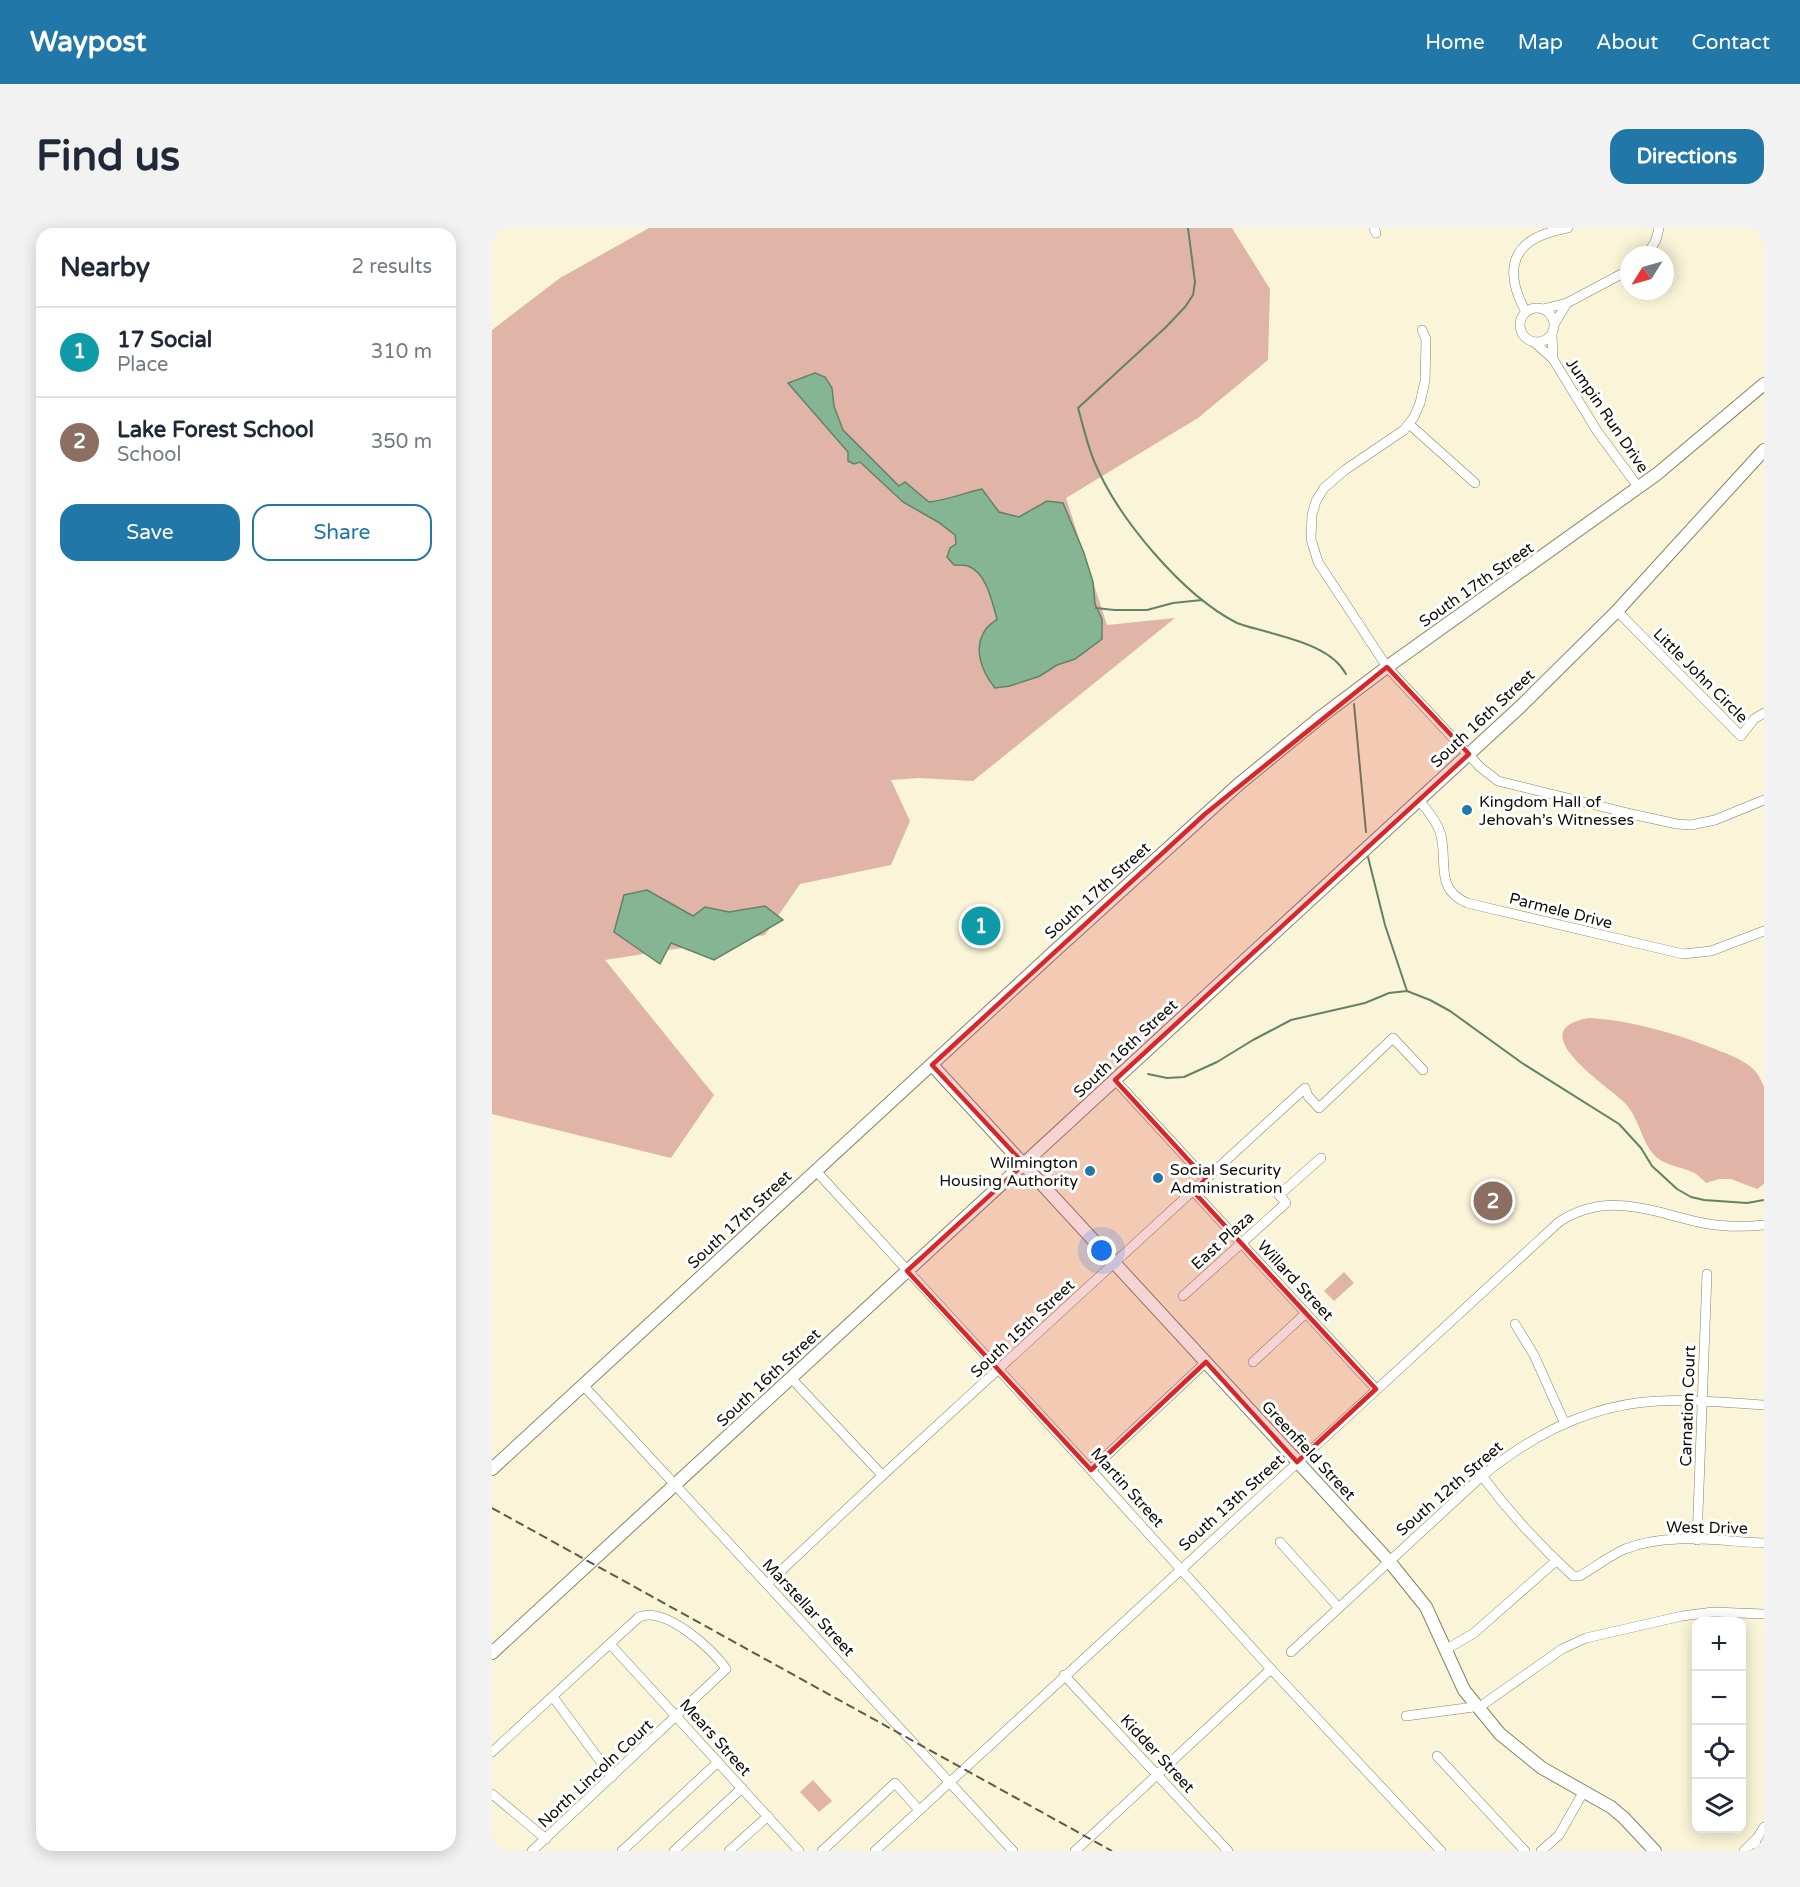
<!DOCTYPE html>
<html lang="en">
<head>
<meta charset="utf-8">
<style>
  body { margin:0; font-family:"Varela Round",sans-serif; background:#f2f2f3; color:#1f2937 }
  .controls { position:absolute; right:18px; bottom:18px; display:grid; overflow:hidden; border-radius:12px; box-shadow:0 3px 15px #0003 }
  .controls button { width:54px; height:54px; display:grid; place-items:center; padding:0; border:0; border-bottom:2px solid #e0e1e3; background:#fff; color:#1f2937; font:30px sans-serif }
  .compass { position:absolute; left:1128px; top:18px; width:54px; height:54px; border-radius:50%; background:#fff; box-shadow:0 3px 15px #0003; rotate:233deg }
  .you { position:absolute; left:610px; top:1023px; width:21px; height:21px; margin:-15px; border:4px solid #fff; border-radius:50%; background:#1a73e8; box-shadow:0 0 0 9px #1a73e833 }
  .badge { display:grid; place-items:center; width:39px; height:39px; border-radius:50%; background:#2177a7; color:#fff; font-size:20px; font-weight:700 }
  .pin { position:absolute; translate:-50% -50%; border:3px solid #fff; box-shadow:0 2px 6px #0006 }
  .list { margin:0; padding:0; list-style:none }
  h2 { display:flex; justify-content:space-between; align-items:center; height:78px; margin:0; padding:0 24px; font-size:26px }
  h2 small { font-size:20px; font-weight:400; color:#747a83 }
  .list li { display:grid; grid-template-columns:39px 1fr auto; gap:18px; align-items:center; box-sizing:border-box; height:90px; padding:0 24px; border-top:2px solid #e0e1e3 }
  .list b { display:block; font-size:22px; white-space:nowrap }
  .list p { margin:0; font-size:20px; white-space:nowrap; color:#747a83 }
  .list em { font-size:20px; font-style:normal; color:#747a83 }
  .actions { display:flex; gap:12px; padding:18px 24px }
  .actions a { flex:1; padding:14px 0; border:2px solid #2177a7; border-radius:18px; text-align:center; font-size:21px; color:#2177a7 }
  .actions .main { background:#2177a7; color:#fff }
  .icon { flex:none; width:33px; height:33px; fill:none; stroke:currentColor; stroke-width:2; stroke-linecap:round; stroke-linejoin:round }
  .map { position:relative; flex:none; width:1272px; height:1623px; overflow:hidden; border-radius:18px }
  header { display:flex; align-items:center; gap:36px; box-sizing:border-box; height:84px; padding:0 30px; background:#2177a7; color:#fff }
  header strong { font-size:28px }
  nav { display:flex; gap:33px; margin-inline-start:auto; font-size:21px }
  .intro { display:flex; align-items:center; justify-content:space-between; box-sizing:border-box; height:144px; padding:0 36px }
  h1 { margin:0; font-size:42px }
  .button { padding:15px 27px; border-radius:18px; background:#2177a7; color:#fff; font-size:21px; font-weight:700 }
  main { display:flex; gap:36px; padding:0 36px }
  aside { flex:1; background:#fff; border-radius:18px; box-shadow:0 3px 15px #0003 }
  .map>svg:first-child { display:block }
  .green { fill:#e0b5a7 }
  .water { fill:#85b593; stroke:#628368; stroke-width:1.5 }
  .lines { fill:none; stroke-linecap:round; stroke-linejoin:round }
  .stream { stroke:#628368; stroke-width:2 }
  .minor-casing { stroke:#888269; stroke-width:10 }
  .major-casing { stroke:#888269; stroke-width:14 }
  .minor { stroke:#fff; stroke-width:9 }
  .major { stroke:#fff; stroke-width:12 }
  .rail { stroke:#5e5a4b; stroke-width:2; stroke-dasharray:9 4.5; stroke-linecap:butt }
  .marked { fill:#d62828; fill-opacity:0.2; stroke:#d62828; stroke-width:4.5; stroke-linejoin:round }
  .poi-dot { fill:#2177a7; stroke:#fff; stroke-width:2 }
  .labels { text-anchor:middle; stroke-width:6; stroke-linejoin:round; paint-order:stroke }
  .street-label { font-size:16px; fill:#100e05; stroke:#fff }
  .poi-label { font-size:16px; fill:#100e05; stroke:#fff; text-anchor:start }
</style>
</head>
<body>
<header>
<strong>Waypost</strong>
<nav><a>Home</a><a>Map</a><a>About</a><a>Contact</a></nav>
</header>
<div class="intro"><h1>Find us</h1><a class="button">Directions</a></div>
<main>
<aside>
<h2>Nearby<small>2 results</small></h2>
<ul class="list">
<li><span class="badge" style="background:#0f9aa8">1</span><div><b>17 Social</b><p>Place</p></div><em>310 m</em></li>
<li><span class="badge" style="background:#8d6e63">2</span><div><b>Lake Forest School</b><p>School</p></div><em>350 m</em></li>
</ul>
<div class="actions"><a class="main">Save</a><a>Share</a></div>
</aside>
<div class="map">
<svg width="1272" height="1623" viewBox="0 0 1272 1623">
  <rect width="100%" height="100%" fill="#faf4d8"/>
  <g class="green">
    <polygon points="157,0 740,0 778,61 776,132 706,190 574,270 615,397 683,390 481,553 427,550 399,552 418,593 399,637 308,656 273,707 113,732 222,867 179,930 0,886 0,102 68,50"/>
    <path d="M1098 790C1142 793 1182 805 1223 821 1235 826 1250 831 1260 840 1266 845 1269 852 1272 859V956L1265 961 1239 951H1227L1214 955C1211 952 1207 948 1204 946 1190 938 1174 939 1162 927 1149 912 1147 890 1133 875 1116 858 1026 801 1098 790Z"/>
    <polygon points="852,1044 862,1055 842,1073 832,1063"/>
    <polygon points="321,1552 340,1573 327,1584 308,1564"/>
  </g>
  <g class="water">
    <path d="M323 145 333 149 340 160 342 178 351 202 407 258 413 254 437 274C456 272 472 265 490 261L507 284 527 289 555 273 571 275 592 325 601 354 603 376 610 391V411L583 431 565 437 548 448 518 458 503 460C490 444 480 420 494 401 496 397 502 394 505 391 500 374 495 345 476 338 472 337 466 337 462 337L455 329 458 320 464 316 463 307 446 294 411 274 368 234 362 236 356 233V224L296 155Z"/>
    <polygon points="155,662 201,688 213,679 237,684 273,678 291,692 222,732 179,715 168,736 122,704 132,667"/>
  </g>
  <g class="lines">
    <g class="stream">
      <path d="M696 0 703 54 701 67 693 79 673 100 586 180C591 197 595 216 602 233 625 289 690 367 745 395 755 399 766 401 776 404 803 412 840 420 854 446"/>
      <polyline points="604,380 622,382 655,382 681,375 710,372"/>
      <polyline points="862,476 874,604"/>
      <polyline points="876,629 893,697 915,763"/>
      <polyline points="656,846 675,850 692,849 725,834 761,812 799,792 873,775 897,765 915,763 938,772 958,783 1030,835 1127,896 1149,920 1160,938 1185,961 1199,969 1212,972 1255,975 1272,972"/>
    </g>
    <defs>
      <g id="minor">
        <polyline points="882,0 884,5"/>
        <polyline points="1155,27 1164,12 1167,0"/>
        <polyline points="1075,75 1137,42"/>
        <circle cx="1045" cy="97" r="17"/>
        <polyline points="1051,81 1075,75 1063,95"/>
        <path d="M1034 84C1016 52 1014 20 1053 6 1061 3 1068 2 1076 0"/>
        <polyline points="930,102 934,111 933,153 928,175 922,189 912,202 853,242 832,260 824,273 820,287 819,311 826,334 895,439 988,539 1006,553 1144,587 1185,596 1199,597 1223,592 1272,572"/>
        <polyline points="1042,114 1061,131 1060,106"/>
        <polyline points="1061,131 1105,203 1147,260"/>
        <polyline points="917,196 983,255"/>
        <polyline points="1125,383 1249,508 1262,491 1272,485"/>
        <path d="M927 572C935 582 944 592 948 604 957 632 941 660 975 675L1191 726 1219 723 1272 703"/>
        <polyline points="623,852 714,951"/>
        <polyline points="324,943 599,1242 779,1441 949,1623"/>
        <polyline points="701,963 884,1161"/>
        <polyline points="691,1068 794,975 787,967 829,930"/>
        <polyline points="1023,1096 1042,1127 1073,1196"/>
        <polyline points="761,1134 814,1085"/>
        <polyline points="299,1150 390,1247"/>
        <polyline points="91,1157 521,1623"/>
        <polyline points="599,1242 714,1134"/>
        <path d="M990 1248C1017 1284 1048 1318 1081 1348H1088C1103 1339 1117 1328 1133 1321 1176 1304 1226 1313 1272 1315"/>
        <polyline points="1205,1312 1215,1046"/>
        <polyline points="788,1314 847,1380"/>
        <polyline points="275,1356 391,1247 813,860 816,868 827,880 901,810 931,842"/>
        <polyline points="118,1416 307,1623"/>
        <polyline points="953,1422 982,1405 1064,1333"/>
        <path d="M799 1424 990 1248C1040 1207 1100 1176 1166 1173 1201 1171 1237 1175 1272 1177"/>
        <polyline points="572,1447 736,1623"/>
        <polyline points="61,1469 120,1549"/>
        <polyline points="914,1488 989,1478 1070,1421 1094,1410 1190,1388 1221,1384 1272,1386"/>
        <path d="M0 1524 147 1389C173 1378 221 1421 234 1441L40 1623"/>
        <polyline points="945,1528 1033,1623"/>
        <polyline points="0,1566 54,1611"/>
        <polyline points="1262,1614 1270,1623"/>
        <polyline points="130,1623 226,1534"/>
        <polyline points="182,1623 250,1560"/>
        <polyline points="237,1623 276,1588"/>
        <polyline points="330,1623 403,1555 427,1582"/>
        <path d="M383 1623 1067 994C1116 962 1160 984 1211 995 1232 999 1252 999 1272 997"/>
        <polyline points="583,1623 779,1441"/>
        <polyline points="1049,1623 1067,1607 1092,1563"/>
        <polyline points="1252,1623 1266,1609 1272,1599"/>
      </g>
      <g id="major">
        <polyline points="440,837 897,1333 934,1379 972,1462 1008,1506 1050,1540 1119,1579 1132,1590 1163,1623"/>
        <polyline points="0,1241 566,720 747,556 830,488 895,439 1165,246 1272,156"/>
        <polyline points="0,1425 1028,479 1125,383 1272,222"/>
      </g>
    </defs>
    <use href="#minor" class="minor-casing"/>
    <use href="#major" class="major-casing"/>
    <use href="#minor" class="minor"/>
    <use href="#major" class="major"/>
    <polyline class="rail" points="0,1280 620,1623"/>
  </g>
  <path class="marked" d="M895 439 977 526 623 852 714 951 701 963 884 1161 805 1234 714 1134 599 1242 415 1043 532 936 440 837 713 586Z"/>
  <g class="poi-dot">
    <circle cx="975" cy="582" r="6"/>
    <circle cx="598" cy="943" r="6"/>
    <circle cx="666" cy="950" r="6"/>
  </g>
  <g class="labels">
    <g class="street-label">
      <text transform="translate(1116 187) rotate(56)" y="6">Jumpin Run Drive</text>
      <text transform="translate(984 356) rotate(-35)" y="6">South 17th Street</text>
      <text transform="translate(1209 447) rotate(45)" y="6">Little John Circle</text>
      <text transform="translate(990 490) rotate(-43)" y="6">South 16th Street</text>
      <text transform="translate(605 662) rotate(-42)" y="6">South 17th Street</text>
      <text transform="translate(1069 682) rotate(14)" y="6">Parmele Drive</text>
      <text transform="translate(633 820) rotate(-43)" y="6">South 16th Street</text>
      <text transform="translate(247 991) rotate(-43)" y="6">South 17th Street</text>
      <text transform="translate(730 1012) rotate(-42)" y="6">East Plaza</text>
      <text transform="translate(804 1052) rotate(47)" y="6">Willard Street</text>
      <text transform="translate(530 1100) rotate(-43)" y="6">South 15th Street</text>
      <text transform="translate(276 1149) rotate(-43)" y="6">South 16th Street</text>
      <text transform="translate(1195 1178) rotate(-88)" y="6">Carnation Court</text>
      <text transform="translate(817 1222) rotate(47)" y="6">Greenfield Street</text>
      <text transform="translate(636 1259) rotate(48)" y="6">Martin Street</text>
      <text transform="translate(957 1260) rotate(-41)" y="6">South 12th Street</text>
      <text transform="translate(739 1274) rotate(-42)" y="6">South 13th Street</text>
      <text transform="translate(1215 1299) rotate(1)" y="6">West Drive</text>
      <text transform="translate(317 1379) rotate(47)" y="6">Marstellar Street</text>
      <text transform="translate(224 1509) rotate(48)" y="6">Mears Street</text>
      <text transform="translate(666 1525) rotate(47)" y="6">Kidder Street</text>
      <text transform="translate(103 1545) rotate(-43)" y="6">North Lincoln Court</text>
    </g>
    <g class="poi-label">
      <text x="987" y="579">Kingdom Hall of<tspan x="987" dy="18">Jehovah’s Witnesses</tspan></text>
      <text x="586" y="940" text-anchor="end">Wilmington<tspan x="586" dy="18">Housing Authority</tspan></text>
      <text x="678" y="947">Social Security<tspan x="678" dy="18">Administration</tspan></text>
    </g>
  </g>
</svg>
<div class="controls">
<button>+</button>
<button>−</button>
<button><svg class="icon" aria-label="locate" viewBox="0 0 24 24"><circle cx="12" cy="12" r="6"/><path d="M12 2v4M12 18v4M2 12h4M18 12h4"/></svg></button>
<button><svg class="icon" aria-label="layers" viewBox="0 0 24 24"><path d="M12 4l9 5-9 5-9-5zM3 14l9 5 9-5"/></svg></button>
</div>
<svg class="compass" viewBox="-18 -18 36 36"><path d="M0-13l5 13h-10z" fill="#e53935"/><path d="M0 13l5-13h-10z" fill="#747a83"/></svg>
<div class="you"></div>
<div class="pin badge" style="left:489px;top:698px;background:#0f9aa8">1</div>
<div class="pin badge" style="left:1001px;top:973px;background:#8d6e63">2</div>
</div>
</main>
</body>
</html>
